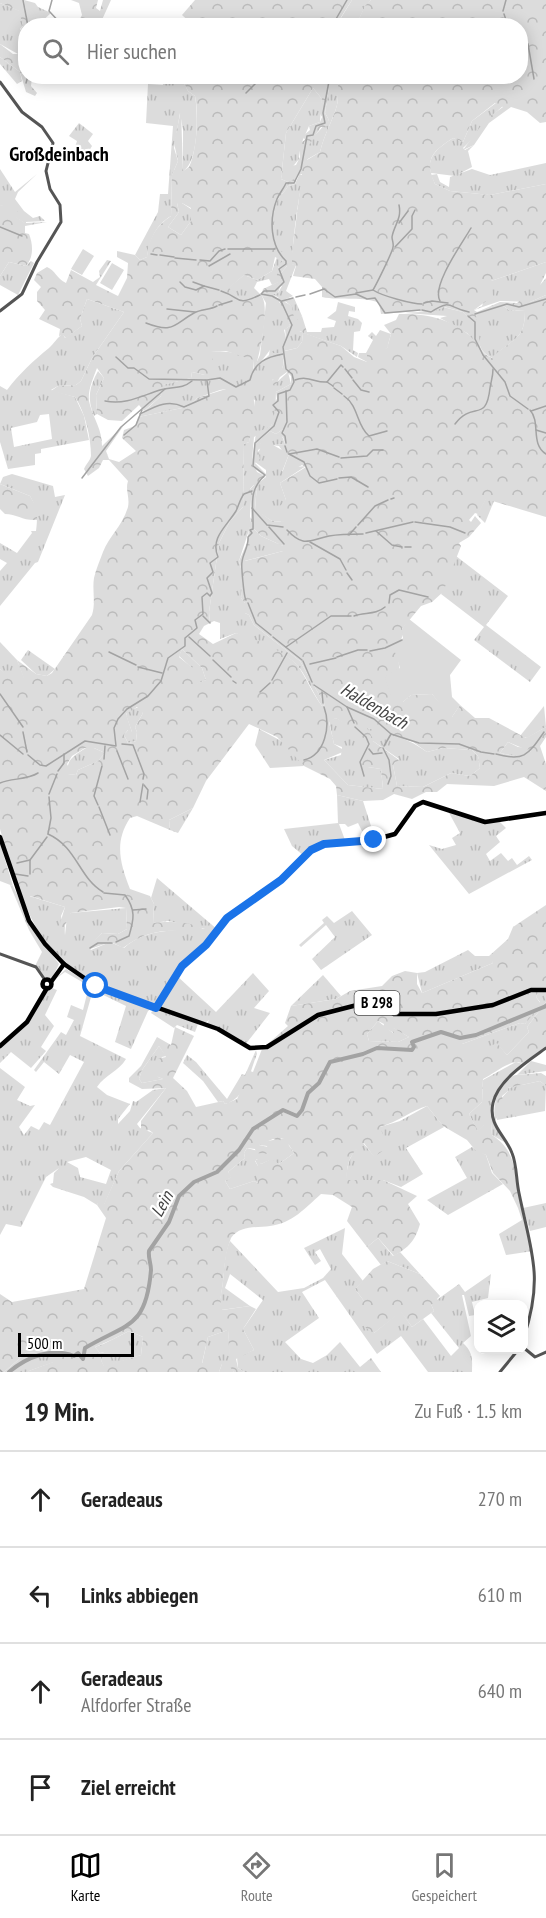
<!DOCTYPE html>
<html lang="de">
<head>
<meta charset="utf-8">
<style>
  body { margin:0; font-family:"PT Sans Narrow",sans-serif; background:#f6f6f6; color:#222 }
  .controls { position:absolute; right:18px; bottom:18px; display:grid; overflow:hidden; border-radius:12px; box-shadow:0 3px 15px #0003 }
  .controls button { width:54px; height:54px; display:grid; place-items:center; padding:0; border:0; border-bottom:2px solid #e0e0e0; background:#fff; color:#222; font:30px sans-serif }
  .scale { position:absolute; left:18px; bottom:15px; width:116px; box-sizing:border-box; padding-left:6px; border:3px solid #000; border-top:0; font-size:16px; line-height:21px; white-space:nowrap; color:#000; -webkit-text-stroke:4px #fff; paint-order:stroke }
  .stop { position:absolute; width:18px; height:18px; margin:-14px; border:4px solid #1a73e8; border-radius:50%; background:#fff }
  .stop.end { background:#1a73e8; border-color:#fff; box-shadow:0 2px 6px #0008 }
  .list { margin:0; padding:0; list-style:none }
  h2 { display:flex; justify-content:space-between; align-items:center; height:78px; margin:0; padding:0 24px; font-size:26px }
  h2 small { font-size:20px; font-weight:400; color:#767676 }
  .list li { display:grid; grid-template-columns:39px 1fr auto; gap:18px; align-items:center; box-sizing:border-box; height:96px; padding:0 24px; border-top:2px solid #e0e0e0 }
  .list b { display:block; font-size:22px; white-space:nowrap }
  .list p { margin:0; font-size:20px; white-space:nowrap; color:#767676 }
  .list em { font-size:20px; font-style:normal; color:#767676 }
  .icon { flex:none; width:33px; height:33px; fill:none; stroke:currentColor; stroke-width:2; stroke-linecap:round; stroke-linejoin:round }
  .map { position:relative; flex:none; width:546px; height:1372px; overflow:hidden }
  .search { position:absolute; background:#fff; box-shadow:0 3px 15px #0003; left:18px; right:18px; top:18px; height:66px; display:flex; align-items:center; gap:15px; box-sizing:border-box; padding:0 21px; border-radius:24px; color:#767676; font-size:22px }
  .sheet { height:462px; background:#fff }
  nav { display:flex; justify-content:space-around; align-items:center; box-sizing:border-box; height:84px; border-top:2px solid #e0e0e0; background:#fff; font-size:16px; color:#767676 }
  nav a { display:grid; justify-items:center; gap:3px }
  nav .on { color:#000 }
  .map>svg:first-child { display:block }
  .grass { fill:url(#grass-tufts); fill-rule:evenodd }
  .forest { fill:url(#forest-crowns); fill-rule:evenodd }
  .park { fill:#dcdcdc }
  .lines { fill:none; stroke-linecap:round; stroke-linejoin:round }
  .stream { stroke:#a3a3a3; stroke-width:1.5 }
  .river { stroke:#a3a3a3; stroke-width:4 }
  .minor { stroke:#555; stroke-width:3 }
  .major { stroke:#000; stroke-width:4.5 }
  .route { stroke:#1a73e8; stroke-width:8 }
  .labels { text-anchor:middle; stroke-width:4.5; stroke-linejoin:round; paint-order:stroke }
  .shield { fill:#fff; stroke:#4c4c4c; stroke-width:1.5 }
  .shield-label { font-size:15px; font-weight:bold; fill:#000 }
  .water-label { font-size:18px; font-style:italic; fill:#444; stroke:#fff }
  .quarter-label { font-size:20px; font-weight:bold; fill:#000; stroke:#fff }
</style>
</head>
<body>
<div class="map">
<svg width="546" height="1372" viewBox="0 0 546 1372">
  <defs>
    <pattern id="grass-tufts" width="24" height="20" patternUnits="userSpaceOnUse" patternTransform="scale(1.5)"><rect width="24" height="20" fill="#dcdcdc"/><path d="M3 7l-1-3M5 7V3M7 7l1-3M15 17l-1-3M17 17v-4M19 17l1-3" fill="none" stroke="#bbb"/></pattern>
    <pattern id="forest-crowns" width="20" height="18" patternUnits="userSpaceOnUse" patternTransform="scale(1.5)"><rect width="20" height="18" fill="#dcdcdc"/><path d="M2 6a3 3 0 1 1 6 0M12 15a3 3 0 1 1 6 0" fill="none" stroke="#bbb"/></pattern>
  </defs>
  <rect width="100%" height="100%" fill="#fff"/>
  <g class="grass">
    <polygon points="24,0 35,3 38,7 51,13 38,25 28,25"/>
    <polygon points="352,0 371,0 365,7 356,25 336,26"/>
    <polygon points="0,3 20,11 23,26 20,29 23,44 18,54 0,44"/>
    <polygon points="0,57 20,72 22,81 17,84 0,64"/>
    <path d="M162 77H184L182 79 188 91 195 96C198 111 199 163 183 171V130L180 113 174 148 178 161 172 175 171 216C155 226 150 239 147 257L140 260 135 255 158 212 160 194H168L173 126 146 123 148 84 163 85Z"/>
    <path d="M325 77H339C337 86 339 96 337 105 333 120 324 135 320 152L306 160V145L329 120 325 113 329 87Z"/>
    <polygon points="313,88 322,99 320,122 309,126 299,149 299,159 290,170 293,180 288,182 281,179 286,133"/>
    <path d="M496 103 503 106C487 119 478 135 463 148L465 150 474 145 468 151 472 167 455 176 431 173C426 155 440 147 453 138L463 142 472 121Z"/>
    <polygon points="79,123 93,134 88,141 92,146 83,161 77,159 81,153 75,147 77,141 69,136"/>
    <polygon points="546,163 546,184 490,195 450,191 435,184 431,175 437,174 440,182 449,187 450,177 472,169 490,175"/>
    <polygon points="0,169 15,192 37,174 18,192 15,199 24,211 33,218 40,216 45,221 26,222 26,224 15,217 16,211 8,205 0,206"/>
    <path d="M299 175H303C298 203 293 234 292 264L296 265 286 291 293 296 279 302 284 307 290 326 284 330 286 338 281 353 272 354 270 350 260 363 276 355 282 356C286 363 281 377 272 380L277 382 288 372 291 384 276 392 275 417 271 426 254 437 252 460 257 472 263 475 250 489V527L239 561 243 576 241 598 245 603V613L249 615 254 625 300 661 325 705 322 706C313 694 305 672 295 663 280 649 255 642 236 633L220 639V623L214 621 210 623 209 612 219 543 230 521 243 507 244 444 249 442 255 400 226 389 220 390 197 398 187 407 138 417 161 396 162 385 191 378 192 372 205 375 211 352C226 350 240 353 253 360V370L260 355 266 303 262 296 242 301 228 288 244 275 257 280 272 271 277 257 283 261 277 270 279 282 272 285 269 279 257 282 254 288 262 296 279 298 272 294 278 293 282 286 281 273 287 266C274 247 269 224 277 201 280 195 285 192 288 186L295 184Z"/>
    <polygon points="177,203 182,203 191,209 191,221 181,235 168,227 179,212"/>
    <polygon points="31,261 34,263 18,295 0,285 0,276 9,262 26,266"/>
    <polygon points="546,262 546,273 540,285 546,278 546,295 530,302 500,301 474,310 482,306 491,281"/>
    <path d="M294 298 302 316 297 322 300 332H321L322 328 334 327 336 321 327 318 336 311 338 302 355 307V312L349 311 348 316 358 319 362 323 360 331 354 332 353 350 358 353 357 357 341 346 303 333 302 342 297 348 284 351 283 347C291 336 292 321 291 306L285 301Z"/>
    <path d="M87 299 124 312 92 358 81 381 76 385 58 386 51 390 75 397 84 416 89 440 41 449V453L35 454V465L8 469 0 442V386L7 390C20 373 33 361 49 348 54 344 57 337 63 334L65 338 82 326 80 319ZM49 414 52 439 14 447 11 428 37 422 40 415Z"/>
    <path d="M502 305 509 310 525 311C525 342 511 338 493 358 473 350 481 334 476 319L477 314Z"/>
    <path d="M443 307 463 312 474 322 473 340 467 333 440 318 447 316 404 313C419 311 430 314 443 307Z"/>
    <polygon points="380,330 391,334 387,348 367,362 358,357 359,353 366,353 373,340 368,336 372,332 376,336"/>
    <path d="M98 371 104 378 96 395 97 414 94 416C87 399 89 387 98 371Z"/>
    <polygon points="283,429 284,432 281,433 285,444 273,445 289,454 282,472 286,468 306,466 280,483 286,500 284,522 272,521 255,510 257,484 266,477 266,470 255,462 262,443 258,445 257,442 270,431 276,434"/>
    <path d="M12 474 53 486 55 497 65 495 38 562 35 563 0 606V571L7 563 0 559V543L17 553 32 533 31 531H36C38 517 37 508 30 496L0 484 3 477Z"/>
    <polygon points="486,498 494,501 485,523 477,515"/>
    <polygon points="253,528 261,536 283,546 283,551 244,561"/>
    <polygon points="456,556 508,596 486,625 541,667 530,682 474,640 484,627 441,594"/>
    <polygon points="0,642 17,660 25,680 6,675 0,669"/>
    <polygon points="182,649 202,668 206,680 195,685 194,670 179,656"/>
    <polygon points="28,650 55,669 47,676 36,674 21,660"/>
    <polygon points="544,706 546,727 527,738 520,736"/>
    <polygon points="140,707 143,713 135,727 137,732 136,741 128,743 124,735 129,729 132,732 126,715 129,710"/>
    <path d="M336 718 361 732 367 728C387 731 411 740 427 752L443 748 472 750 478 756 480 768 470 776 451 773 423 787 397 786 393 765 399 759 373 741 368 767 381 769 383 789 348 785 324 760 341 755 342 747 334 744 329 721Z"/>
    <polygon points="259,729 287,744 304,766 270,768 255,745"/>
    <polygon points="508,742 518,747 531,748 531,751 519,757 500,753"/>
    <path d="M86 748H94L105 753 98 761 78 770 76 775 67 774C67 759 73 756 86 748Z"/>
    <polygon points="337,795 363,801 372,829 363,833 358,823 348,827 345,824 339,824 345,840 325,844 304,856 292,846 284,829 338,823"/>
    <polygon points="193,808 178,833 170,830 169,820"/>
    <polygon points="448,811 479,821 500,822 506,828 496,836 500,842 486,854 490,861 501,853 508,861 512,858 517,865 529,856 532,860 469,894 429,845 442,849 456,845 452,838 460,833"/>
    <path d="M157 878 218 930 189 958 154 1004C81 981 46 964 19 889L29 909V896L65 907 61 916 65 935 67 917 71 913 126 908 127 929 118 934 102 933 89 947 91 950 110 942 124 948C147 927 177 931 205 929L168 921 153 923 154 904 150 896 151 898Z"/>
    <polygon points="10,885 13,886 36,933 59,964 52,978 43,978 35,966 42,952 29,930"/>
    <polygon points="352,911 372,935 321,970 312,959 335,937 326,925 301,947 299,945 324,923 322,920 327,916 334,923"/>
    <polygon points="468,950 475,956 491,956 493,963 422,993 417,973 425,972"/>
    <path d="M66 969 94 986 152 1008 148 1011 131 1049 115 1042 126 1006 93 990 80 1036 126 1059C119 1071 105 1075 97 1087L107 1095 130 1104 118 1119V1124L130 1111 133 1101 136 1102 153 1090 166 1088 137 1124 140 1128 153 1133 119 1171 104 1205 98 1203 97 1205 84 1197 53 1187 50 1184 53 1183 54 1173 59 1168 46 1177 21 1227 6 1224 0 1235V1068L25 1087 17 1100 30 1106 35 1105 19 1127 24 1135 31 1126 39 1130 44 1122 50 1125 84 1062 70 1055 59 1074 44 1062 36 1072 34 1070 61 1032 66 1035 74 1020 67 1017 71 1005 83 1010 89 986 65 972 54 980ZM86 1157 111 1170 106 1184 80 1177 78 1168 67 1162Z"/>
    <polygon points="253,973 269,991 254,1008 270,1013 245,1045 207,1024 209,1020 205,1023 159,1007 176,975 216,1012"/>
    <polygon points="323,975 341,996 336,999 291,1006"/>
    <polygon points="52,988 57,990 45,1015 54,1026 41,1047 46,1051 31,1068 11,1052 0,1063 0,1047 16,1034 47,991"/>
    <polygon points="538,993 546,993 546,1002 527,1027 529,1032 507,1055 497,1044 469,1058 462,1059 462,1044 520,1023 525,1024 540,1002 536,997"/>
    <polygon points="154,1008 198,1024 195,1032 177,1025 174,1028 151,1013"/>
    <polygon points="378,1021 393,1033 392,1027 409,1037 398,1042 369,1041 367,1034"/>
    <polygon points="159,1046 166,1056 162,1057 155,1070 158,1077 163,1079 142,1083 139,1079 142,1070"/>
    <path d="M256 1050 257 1054C250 1071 246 1099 225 1104L223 1101 218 1102 203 1081 183 1063 187 1055 196 1062 227 1099 242 1074 245 1075Z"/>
    <polygon points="531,1061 546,1065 546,1071 517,1075"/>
    <path d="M516 1062 523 1064C495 1089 480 1112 506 1143L492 1135 491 1123 484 1125 478 1132 469 1114 482 1102 483 1080Z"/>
    <polygon points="540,1081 546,1086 545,1111 497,1120 498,1102 508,1091 508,1088"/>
    <path d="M427 1106 444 1127 406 1148 423 1174 401 1187 383 1180H346C347 1164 350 1152 363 1143L374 1156 380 1127 400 1121Z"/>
    <polygon points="284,1138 294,1153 279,1164 270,1160 261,1164 257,1159 255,1161 258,1166 258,1183 254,1181 230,1189 225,1181 231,1177 228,1172 245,1158 244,1153 247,1148 269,1154 267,1146 259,1145 262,1142"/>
    <polygon points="472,1147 486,1155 492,1173 503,1184 448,1215 427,1200 467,1178 455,1157"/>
    <polygon points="546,1203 546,1227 530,1231 523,1208"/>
    <polygon points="518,1208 522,1208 533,1251 506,1255 499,1234 522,1220"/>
    <path d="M345 1228 342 1254 363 1281 355 1289 364 1301 374 1333 401 1311 412 1327 423 1319 451 1356 459 1348 431 1313 434 1311 431 1304 459 1284 465 1292 491 1274 488 1298 472 1302 475 1315 469 1316 464 1295H462L471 1336 463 1343C474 1353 472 1361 472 1372H428L401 1336 377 1354 325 1280 302 1292 319 1318 285 1342 301 1359 313 1363 327 1355 340 1342 360 1367 371 1358 381 1372H244L238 1368 237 1357 254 1350 243 1329 263 1300 230 1274 225 1288 250 1306 221 1310C219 1298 222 1292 223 1281 225 1266 224 1255 230 1241L278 1292 304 1288 323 1278 331 1269 320 1249 315 1252 321 1261 315 1265 304 1248Z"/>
    <polygon points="378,1238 393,1256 400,1252 420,1274 387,1261 381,1265 367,1247"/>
    <polygon points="228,1330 231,1367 234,1372 219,1372 222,1364 202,1364 208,1337"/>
    <path d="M129 1331 143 1337 141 1355 104 1367 101 1360 104 1352 100 1353 95 1347C107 1343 117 1337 129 1331Z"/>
    <polygon points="60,1350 54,1362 26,1372 4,1372 26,1353"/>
  </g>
  <g class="forest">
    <polygon points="0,0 24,0 28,25 25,28 26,76 32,77 31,86 37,93 35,96 26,92 20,72 0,57 0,44 13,54 18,54 19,45 23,43 19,41 18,33 23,26 19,11 0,3"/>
    <polygon points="71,0 98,0 96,8 100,11 103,0 111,0 101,22 95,19 89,23 82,18 81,25 76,26 82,15 79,3"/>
    <polygon points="195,0 352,0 336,25 194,26 182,15"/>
    <path d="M371 0H546V122L540 123 527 112 511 107 489 123 474 145 463 150 486 119 503 107 495 103 472 121 463 142 453 138C432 152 424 159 435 184L450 191 490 195 546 184V262L491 281 493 296 474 310 477 312 500 302 517 303 523 298 530 302 546 295V517L486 499 478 514 475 513 469 520 471 522 475 516 481 523 469 537 459 543 461 546 443 592 432 602 421 606 402 629 404 632 399 645 398 656 403 702 411 695 432 694 452 717 460 705 475 718H489L526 738 546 727V737L540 746 546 764V791L524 777 494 786 447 784 437 792H426L412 799 394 794 383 800 363 801 337 795 336 786 330 779 304 766 277 737 249 724 206 781 193 808 169 820 170 830 137 816 130 818C114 842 120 863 130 889L150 896 154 904 153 923C168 921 199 921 209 934 174 930 153 926 123 948L111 942 84 951 102 933 118 934 127 929 126 908 119 907 71 913 65 925 64 945 59 927 65 907 30 896 29 911 17 888 0 829V669L6 674 11 671 13 676 24 679 17 660 36 674 47 676 52 673 92 615C96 602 92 591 94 578 96 569 100 560 103 552 109 536 122 527 128 507 130 497 125 490 128 481L109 460H103L99 468 88 476 84 469C86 464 90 461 91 456 91 437 85 412 75 397L51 391 58 386 76 385 81 381 92 358 124 312 87 299 80 319 82 326 66 338 63 335 59 336 60 329 39 319 45 310 37 301V292L41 287 34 280 37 273 47 267C55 270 57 279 66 283L71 270 93 282 100 277 99 271 107 260 111 261 96 285 118 296 127 278 128 263 117 257V251L135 255 140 260 147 257C148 239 156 226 171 216L172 175 178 161 174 143 181 110 183 171 189 167C197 151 199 113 195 96L188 91 182 79 184 77H330L326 78 329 87 325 113 329 120 325 128 321 127 309 145 306 146 312 152 307 160 320 152C324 135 333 120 337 105 339 96 337 86 339 77L520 76V26L356 25 365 6ZM313 88 322 99 319 112 322 117 320 122 309 126 310 130 303 136 305 140 298 144 300 157 296 165 291 166 288 173 293 180 288 182 281 179 286 133ZM302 174 292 253V264L296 266 293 276 315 279 322 287V297C340 301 366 296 379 303L381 314 418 311 431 313 444 307 463 312 473 322V339C455 319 425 313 399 314L396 320 384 325 391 334 387 348 371 351 367 355V362L354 357 341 346 304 333 307 332 302 316 297 320 295 331 303 332 302 342 297 348 285 351 284 347 289 341 290 332 295 324 292 306 285 302 294 298 279 300 290 326 285 329 286 338 280 347V353H273L270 348 269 355 257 366 276 355 282 356C288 368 276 374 271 383L275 386 280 377 287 372 291 376V384L276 392 277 399 271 405 275 411 271 426 256 433 251 466 263 475 253 481 254 485 246 494 250 499 251 516 247 543 239 561 243 576 241 598 245 603V613L249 615 254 625 300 661 325 705 322 706C312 693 307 679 298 666 288 653 252 637 236 633L213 644 199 634 204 626 210 623 209 612 219 543 230 521 243 507 244 444 249 442C253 425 257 407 252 391L231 384 226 389 197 398 187 407 138 417 135 426 124 430 122 438 136 451 119 462 109 459 106 451 124 425 102 446C102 429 94 420 90 405 86 393 93 379 97 368L104 378 96 395 97 414 108 420 122 421 139 405 144 411 161 396 163 385 191 378 192 372 205 375 215 372 211 352 226 351 253 360 254 373C259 356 270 311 262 296L278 299 273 294 278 293 280 287 286 283 281 273 287 266 288 258 283 252 277 250C278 233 270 222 277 201 280 195 285 192 288 186L295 184 297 176ZM177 203H182L191 208V221L181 235 168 227 179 212ZM275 257 283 261 279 264V268H276L278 282 263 289 261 296 242 301 229 288 244 275 257 280 272 271ZM502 305 509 310 525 311C525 342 511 338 492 358 474 350 481 338 479 322L476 319 477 314ZM283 429 284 432 277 435 283 437 285 444 272 445 279 446 285 455 289 454 282 473 286 469 288 473 302 465 306 467 280 483 286 500 279 507 284 522 272 521 255 509 257 484 267 475 255 463 260 459 258 450 265 445V441L259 444 257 442 270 431 276 434ZM254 529 261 536 283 546V551L245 561ZM182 649 202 668 206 680 195 684 197 667 194 669 179 657ZM137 707 143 713 135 727 137 732 136 741 128 743 124 735 128 730 132 732 126 714ZM336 718C349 728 358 727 365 742L373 739 367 728 413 742 427 752 443 748 472 750 478 756 480 768 470 776 451 773 423 787 397 786 393 765 399 760 373 741C361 748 360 761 357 774L362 773 368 767 381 769 383 789 348 785 324 760 345 751 334 744 329 722ZM508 742 527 750 531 748V751L519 757 500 753ZM85 748H94L105 753 98 761 78 770 76 775 68 774 70 770 67 764 72 756Z"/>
    <path d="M9 203 18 212 16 217 25 223 47 222 25 226V233L29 234C33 244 34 257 26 266L9 262 0 276V206Z"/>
    <path d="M0 484 30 496 37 508V520C23 521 17 514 5 514L0 509Z"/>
    <polygon points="0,843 13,886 0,881"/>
    <path d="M546 905V993H538L536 997 541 1004 525 1024 520 1023 462 1044V1059L497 1043 507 1055 529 1032 527 1027 546 1002V1046L523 1064C512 1057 494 1074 483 1079L482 1102 469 1114 478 1131 488 1120 491 1123 492 1135C521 1154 512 1178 522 1208H518L510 1191 493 1173 486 1155 476 1151 467 1140 443 1126 427 1106C413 1110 397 1122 380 1127L388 1147 374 1157 364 1143C350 1152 346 1165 347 1180H383L417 1196 408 1204 420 1224C415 1241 409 1247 394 1256L378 1238 367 1247 347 1221 352 1207 333 1195 321 1194C305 1208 293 1223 270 1226 257 1228 240 1225 231 1238 225 1254 225 1265 223 1281 222 1293 219 1298 222 1310L250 1306 256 1309 243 1329 254 1350 236 1359 238 1368 244 1372H234L230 1367 228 1330 208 1337 202 1363 222 1364 219 1372H26L53 1362 59 1350 26 1353 4 1372H0V1294L12 1302 84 1289 106 1218 97 1205 98 1202 104 1204 119 1171 153 1133 149 1130 141 1133V1121L166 1088 142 1089 129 1082V1078L141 1066 157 1037 171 1045 175 1027 194 1036 173 1078 187 1091 196 1107 223 1101 225 1104 237 1099 250 1071 253 1072 262 1049 288 1026 285 1023 291 1006 336 999 350 991 382 986 392 976 405 971 417 973V984L422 993 493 963 489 956 508 939 513 927ZM378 1021 384 1024 383 1027 394 1033 393 1028 409 1037 398 1042 369 1041 367 1034ZM159 1046 166 1057 157 1059 152 1066 156 1076 163 1079 142 1083 139 1079 142 1070ZM281 1138H284L283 1143 289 1145 294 1153 279 1164 271 1159 261 1164 259 1159 255 1160 258 1166V1183L254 1181 230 1189 225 1181 232 1177 228 1172 245 1158 244 1153 247 1148 255 1149 256 1153 269 1154 273 1148 259 1145 273 1139 280 1141ZM129 1331 143 1337 141 1355 104 1366 101 1360 105 1352 100 1353 95 1347C107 1342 118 1337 129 1331Z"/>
    <path d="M541 1073 546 1076V1086L540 1081 508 1088V1091L502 1096 503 1102 499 1103 498 1116 495 1121C492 1106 498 1079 516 1075 524 1074 533 1074 541 1073Z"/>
    <path d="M387 1261 420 1274 440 1296 437 1299V1304H431L434 1311 412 1327 401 1312 374 1333C362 1327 357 1319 356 1306L364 1301 355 1289 373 1269Z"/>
  </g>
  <g class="park">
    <polygon points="83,249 94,256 82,275 71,269"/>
    <polygon points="112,263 124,270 112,290 100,283"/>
    <polygon points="409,619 461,660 450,675 452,697 460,705 452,717 440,717 440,704 432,694 411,695 403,702 391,695 385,677 400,668 394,649 403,638 402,629"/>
  </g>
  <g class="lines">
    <g class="stream">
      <polyline points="23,0 28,26"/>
      <polyline points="52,0 49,11 63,26"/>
      <polyline points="503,11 506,0"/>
      <polyline points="504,14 508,26"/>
      <polyline points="332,26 347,0"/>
      <polyline points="520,35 528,44 534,79"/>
      <polyline points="250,76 258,81 274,76"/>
      <polyline points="239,82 253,80"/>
      <polyline points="26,83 28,76"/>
      <polyline points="246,93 258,81"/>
      <polyline points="399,223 408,211"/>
      <polyline points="0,227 22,236"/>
      <polyline points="395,247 412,229 412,216 415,210"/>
      <polyline points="228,249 275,249"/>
      <polyline points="151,254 157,255"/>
      <polyline points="160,255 174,257"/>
      <polyline points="175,258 196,260"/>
      <polyline points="200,260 210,261 219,251 225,249"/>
      <polyline points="209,266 230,254"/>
      <polyline points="180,282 185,287 196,290 204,286 219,290"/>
      <polyline points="193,282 204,286"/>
      <path d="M373 290C382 296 412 304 422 304"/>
      <path d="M221 291C243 298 234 307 260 295"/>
      <path d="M356 293 373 290C376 285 393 251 393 247 394 244 392 240 392 237 394 225 402 219 399 205"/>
      <polyline points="310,294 324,289 335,297 356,294 367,299 375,298 385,313 420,310"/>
      <polyline points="296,297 305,295"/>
      <polyline points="282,301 293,298"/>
      <path d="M440 301C431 286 463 242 471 228"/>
      <polyline points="424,303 432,301 448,303"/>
      <polyline points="219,305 232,301"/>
      <polyline points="167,309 195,312"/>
      <path d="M422 310 431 312C452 298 448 308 469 312"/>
      <polyline points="475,314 507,304 519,307 546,299"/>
      <polyline points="468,316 475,322 475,339 483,355 505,382 510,396 528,409"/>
      <path d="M146 323C174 334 174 324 194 313 201 309 210 310 217 306"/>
      <path d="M116 357 128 368H134L149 379 207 380 220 378 236 387 250 380C254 363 266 357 283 354"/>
      <polyline points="345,369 352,378"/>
      <path d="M295 380C308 375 315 383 327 382L341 365 343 367"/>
      <polyline points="353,380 361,390 369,392"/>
      <polyline points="327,382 333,386"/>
      <polyline points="334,388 342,394"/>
      <path d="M344 396C359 406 356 425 369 436L387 431"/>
      <path d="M105 401C126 405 141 396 160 390 173 386 181 390 192 381"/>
      <path d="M530 410C541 422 530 444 546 454"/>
      <polyline points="531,411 546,406"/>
      <path d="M140 414C156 406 168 399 184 407L209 396 207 381"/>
      <path d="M455 424C473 400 486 424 490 388 491 381 493 377 493 369"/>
      <polyline points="536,430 546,433"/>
      <polyline points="124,435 136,425 142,410"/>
      <polyline points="286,443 285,436 282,433 287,422 286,391"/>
      <polyline points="285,446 287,452"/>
      <polyline points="289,454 304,462 310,476 319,483 337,479"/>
      <polyline points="289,454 317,449 339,457"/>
      <polyline points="341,458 367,456 373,450 383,450"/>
      <polyline points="82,478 121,427 165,389"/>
      <polyline points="339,478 351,477 368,487"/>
      <polyline points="391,499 394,498"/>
      <polyline points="252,508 267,525 283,527"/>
      <polyline points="415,522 450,527 465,533"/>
      <polyline points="358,525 375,506 388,500"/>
      <polyline points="269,527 284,544"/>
      <path d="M287 530C304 548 309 540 329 536 340 534 352 534 363 534"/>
      <polyline points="376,531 392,545 402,547"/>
      <polyline points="366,533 413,522"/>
      <polyline points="349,535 356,527"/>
      <polyline points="310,542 340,559 346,570"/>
      <polyline points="405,547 411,547"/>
      <polyline points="347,573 352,580"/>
      <path d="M246 600C244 598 241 565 242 562 243 553 249 546 248 537L252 533 250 530 253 529C254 506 247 492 265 475L253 466 255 443 274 426 279 412 273 405 278 401V394L290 390 294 382 292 374 286 369 283 347 292 325 281 301 272 296 261 294 264 291H275L284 282 279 269 286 264V261C270 246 269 219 277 199 279 194 284 188 286 183H294L301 169 307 136 313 135 316 126 325 123 323 113 330 76"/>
      <polyline points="248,603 256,623 271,635"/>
      <polyline points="389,603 390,595 399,590 428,597"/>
      <polyline points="203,616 210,623"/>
      <path d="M354 616C364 612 376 615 385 607"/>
      <polyline points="189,637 210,656"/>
      <polyline points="273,637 302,660"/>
      <polyline points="286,647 331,616 351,616"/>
      <polyline points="370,651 385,648 402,640"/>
      <polyline points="109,652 136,665"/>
      <polyline points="337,657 358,650 367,650"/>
      <polyline points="213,660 231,677"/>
      <polyline points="303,661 312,682"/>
      <polyline points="310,664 336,658"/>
      <polyline points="138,667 162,673"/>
      <polyline points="272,680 287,653"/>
      <polyline points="233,681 236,683"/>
      <polyline points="314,685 347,707 374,719 391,734 419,743 459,744 481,752 494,754"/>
      <polyline points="260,692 270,683"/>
      <polyline points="322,692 323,703"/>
      <polyline points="0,694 23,727"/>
      <polyline points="347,707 354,723"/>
      <polyline points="355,727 366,737 369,744 360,762 364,776"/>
      <polyline points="23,732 27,752"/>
      <polyline points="0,735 23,754"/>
      <polyline points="122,744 133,745 144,774 143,779"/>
      <polyline points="384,746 391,734"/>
      <polyline points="383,748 389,760 391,776 388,784"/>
      <polyline points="369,749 373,754 382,753"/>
      <polyline points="117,751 128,779"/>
      <path d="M496 754C524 762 528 755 544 732"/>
      <path d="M28 755 40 765 46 766 85 741 116 746 114 728 118 719 127 709 148 696 161 681 168 658 185 646V638L197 628 195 620 203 614 202 597 207 593 210 596 212 593 207 578 213 572 210 563 218 557C210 538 226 527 236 511 239 505 240 499 244 494L252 491"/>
      <polyline points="104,759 105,746"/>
      <path d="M304 760C325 755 331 726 324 707"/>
      <polyline points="58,771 64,763 64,754"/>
      <path d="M0 783C12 778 27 780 38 773"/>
      <polyline points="144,785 148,790 147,799"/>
      <polyline points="49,794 57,774"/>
      <polyline points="140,802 143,784"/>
      <polyline points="98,805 94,796 102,766"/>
      <polyline points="99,807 110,835"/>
      <path d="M48 834C77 847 79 878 103 892"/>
      <polyline points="48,834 51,818 49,797"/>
      <polyline points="30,860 30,874"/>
      <polyline points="17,863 30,860 47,837"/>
      <polyline points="15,874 28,876"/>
      <path d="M104 893 125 895C136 910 134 919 129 936L116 942"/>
      <polyline points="133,910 146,909"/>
      <polyline points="90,948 98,943 112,943"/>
      <polyline points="0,1370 2,1372"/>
    </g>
    <path class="river" d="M9 1372C27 1357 51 1347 74 1356L78 1353 83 1359 85 1348C127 1323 146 1329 151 1270 151 1263 148 1258 149 1251L169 1222 179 1196 194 1182 217 1172 239 1150 253 1129 283 1110 297 1116 302 1110 308 1093 319 1083 330 1062 363 1054 377 1048 412 1050 414 1047 412 1042 441 1032 460 1038 476 1035 546 1006"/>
    <g class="minor">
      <polyline points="0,82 22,112 42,127 53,143 46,171 50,189 60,205 61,222 37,262 22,294 0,311"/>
      <polyline points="0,954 36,967 45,980"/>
      <path d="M524 1337C544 1276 531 1252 519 1193 516 1180 517 1165 512 1153 505 1135 488 1125 493 1103 498 1080 528 1061 546 1048"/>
      <polyline points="524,1348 535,1357 546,1352"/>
      <polyline points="500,1372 518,1350"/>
    </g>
    <g class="major">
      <polyline points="0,837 29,921 45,944 64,964 96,986 218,1029 250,1048 267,1047 318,1015 365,1003 376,1003 394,1014 436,1014 493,1005 531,990 546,990"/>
      <circle cx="47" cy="984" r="4.5"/>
      <polyline points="51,982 64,964"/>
      <polyline points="155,1008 181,967 208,943 227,918 281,880 311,850 324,844 373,840 395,834 415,806 423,802 485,822 546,813"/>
      <polyline points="0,1046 27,1022 47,988"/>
    </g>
  </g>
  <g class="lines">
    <polyline class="route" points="96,986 156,1008 182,966 206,945 227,918 281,880 311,850 324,844 374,840"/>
  </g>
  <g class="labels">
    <rect class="shield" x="354.5" y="991" width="45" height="24" rx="4.5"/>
    <g class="shield-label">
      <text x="377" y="1008">B 298</text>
    </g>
    <g class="water-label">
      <text transform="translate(374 706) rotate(30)" y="6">Haldenbach</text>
      <text transform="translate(162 1204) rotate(-61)" y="6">Lein</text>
    </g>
    <g class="quarter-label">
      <text x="59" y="161">Großdeinbach</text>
    </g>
  </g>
</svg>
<div class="controls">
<button><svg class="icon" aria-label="layers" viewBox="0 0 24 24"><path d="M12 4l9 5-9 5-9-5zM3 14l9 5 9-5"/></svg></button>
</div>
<div class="scale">500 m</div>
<div class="stop" style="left:96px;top:986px"></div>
<div class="stop end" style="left:374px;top:840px"></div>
<div class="search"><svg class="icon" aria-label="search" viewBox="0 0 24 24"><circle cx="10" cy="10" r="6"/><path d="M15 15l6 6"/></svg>Hier suchen</div>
</div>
<section class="sheet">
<h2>19 Min.<small>Zu Fuß · 1.5 km</small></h2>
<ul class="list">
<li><svg class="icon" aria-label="ahead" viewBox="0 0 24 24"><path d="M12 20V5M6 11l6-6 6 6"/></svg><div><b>Geradeaus</b></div><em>270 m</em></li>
<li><svg class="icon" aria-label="left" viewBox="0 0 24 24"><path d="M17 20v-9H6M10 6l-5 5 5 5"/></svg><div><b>Links abbiegen</b></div><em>610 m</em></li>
<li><svg class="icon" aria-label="ahead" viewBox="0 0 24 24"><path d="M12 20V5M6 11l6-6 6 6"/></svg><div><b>Geradeaus</b><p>Alfdorfer Straße</p></div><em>640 m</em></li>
<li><svg class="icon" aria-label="arrive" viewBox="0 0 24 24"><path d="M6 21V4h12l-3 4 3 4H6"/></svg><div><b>Ziel erreicht</b></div></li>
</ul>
</section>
<nav>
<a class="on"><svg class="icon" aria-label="map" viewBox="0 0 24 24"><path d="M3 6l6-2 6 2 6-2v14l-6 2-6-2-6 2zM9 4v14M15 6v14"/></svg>Karte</a>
<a><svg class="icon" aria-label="directions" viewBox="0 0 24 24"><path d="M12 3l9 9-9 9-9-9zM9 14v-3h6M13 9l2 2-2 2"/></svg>Route</a>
<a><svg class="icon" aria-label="saved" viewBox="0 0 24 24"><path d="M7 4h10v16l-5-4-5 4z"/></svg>Gespeichert</a>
</nav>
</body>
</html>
